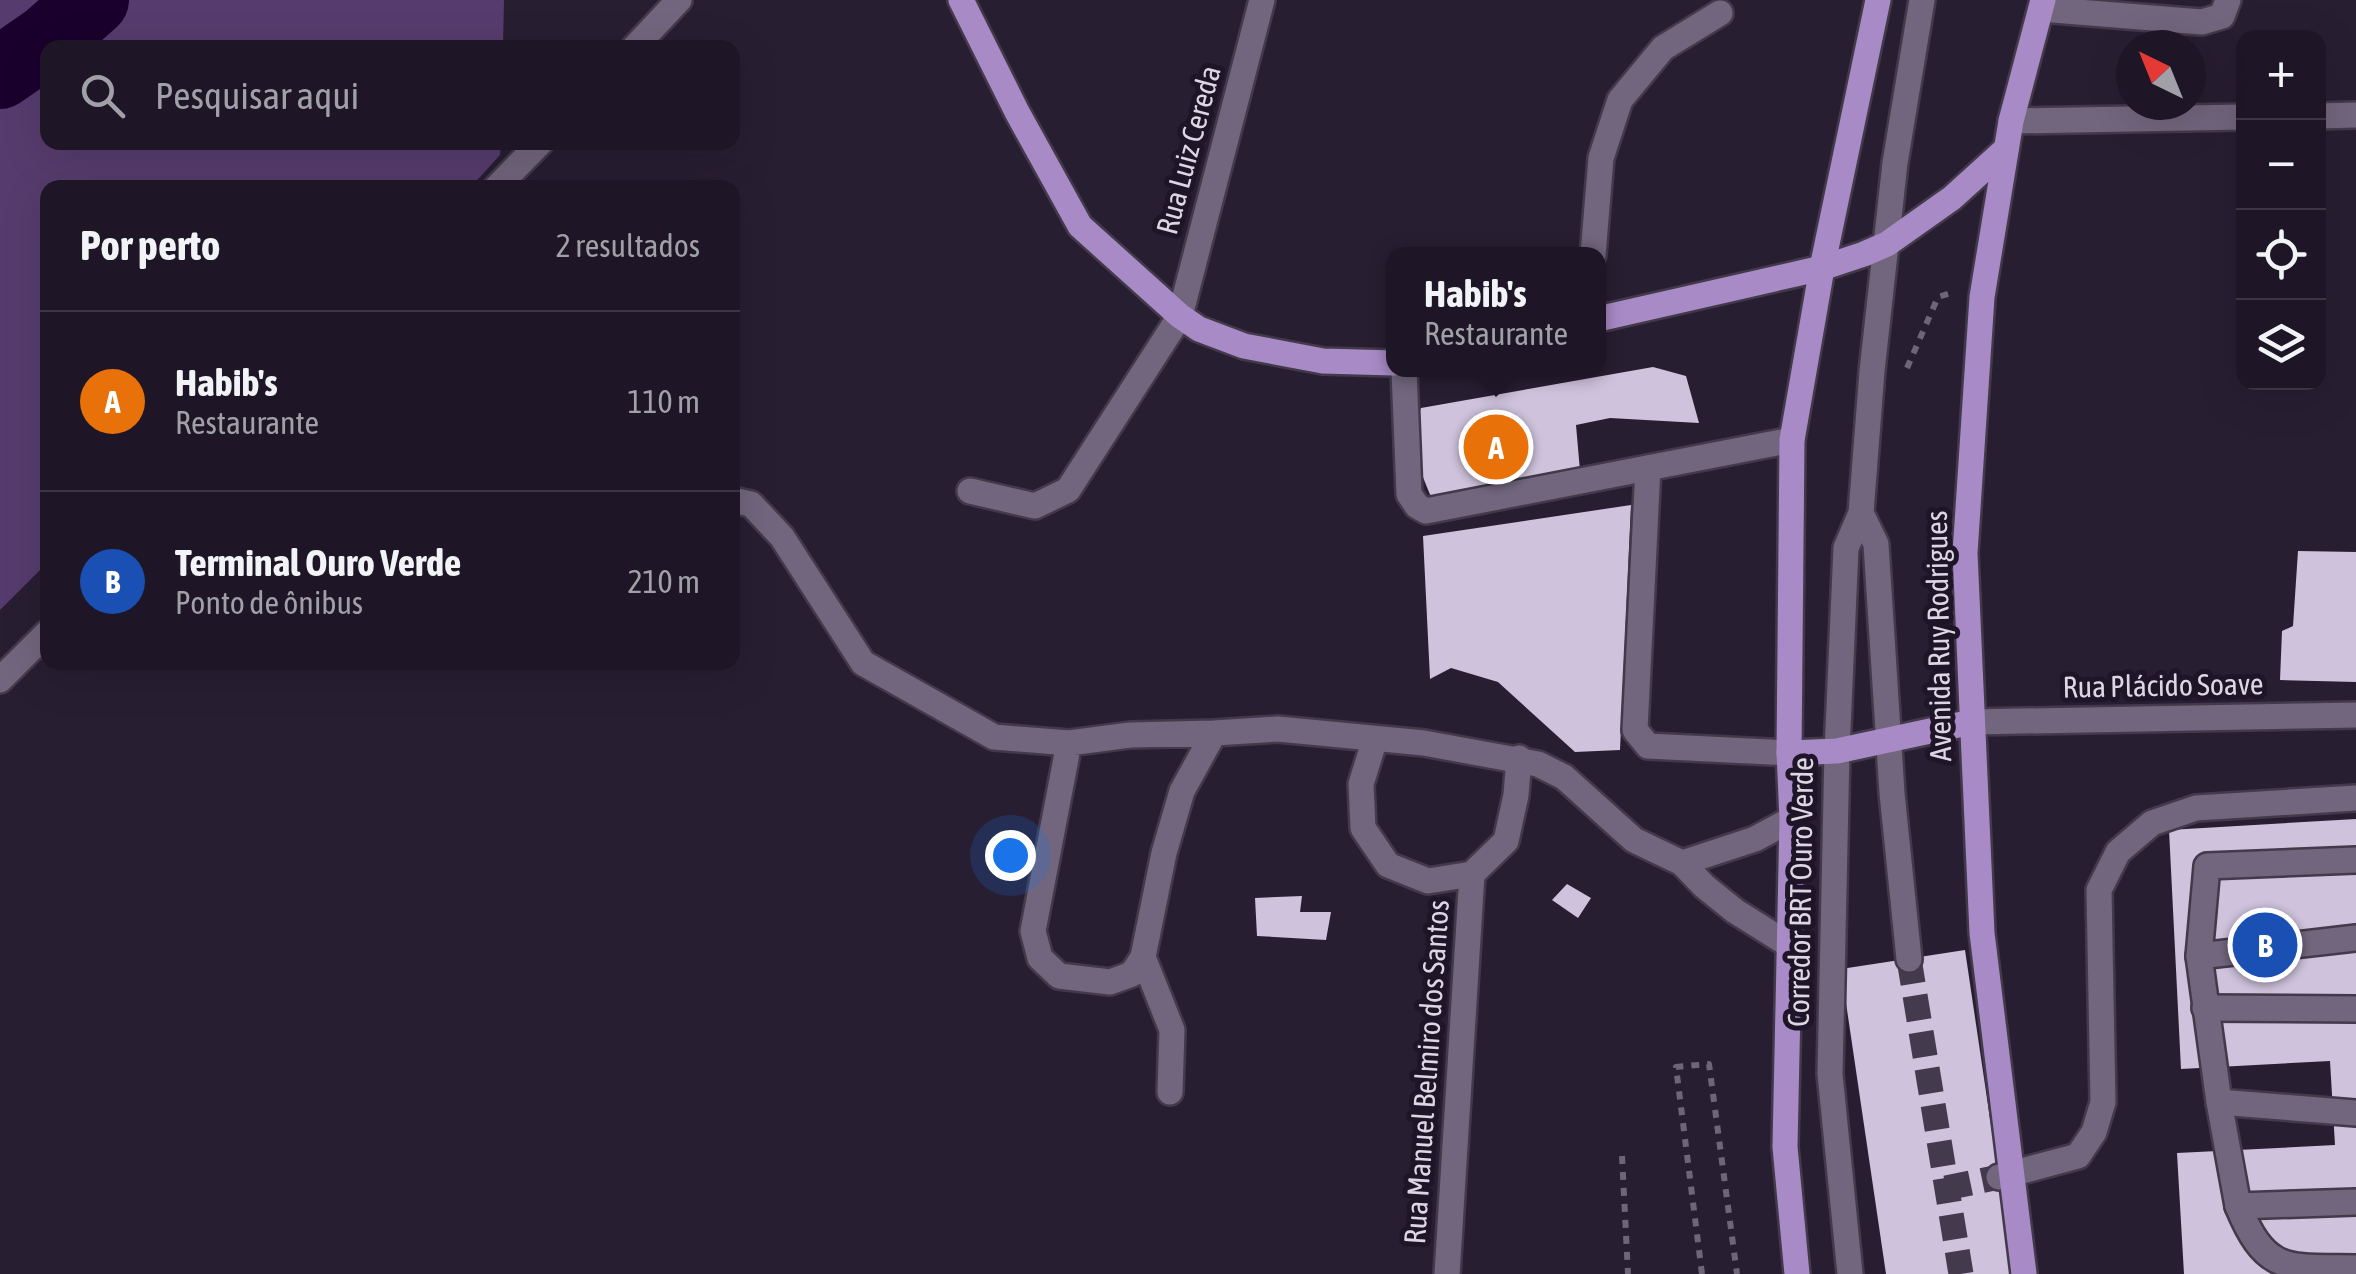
<!DOCTYPE html>
<html lang="pt">
<head>
<meta charset="utf-8">
<style>
  body { margin:0; font-family:"Asap Condensed",sans-serif; background:#2b2332; color:#f1f3f6 }
  .controls { position:absolute; right:30px; top:30px; display:grid; overflow:hidden; border-radius:20px; box-shadow:0 10px 40px #0002 }
  .controls button { width:90px; height:90px; display:grid; place-items:center; padding:0; border:0; border-bottom:2px solid #3c3543; background:#1e1626; color:#f1f3f6; font:50px sans-serif }
  .compass { position:absolute; left:2116px; top:30px; width:90px; height:90px; border-radius:50%; background:#1e1626; box-shadow:0 10px 40px #0002; rotate:317deg }
  .you { position:absolute; left:1010px; top:855px; width:35px; height:35px; margin:-25px; border:8px solid #fff; border-radius:50%; background:#1a73e8; box-shadow:0 0 0 15px #1a73e833 }
  .badge { display:grid; place-items:center; width:65px; height:65px; border-radius:50%; background:#7c3aed; color:#fff; font-size:32px; font-weight:700 }
  .pin { position:absolute; translate:-50% -50%; border:5px solid #fff; box-shadow:0 2px 10px #0006 }
  .popup { position:absolute; left:1386px; top:247px; width:220px; height:130px; box-sizing:border-box; display:grid; place-content:center; border-radius:20px; background:#1e1626; filter:drop-shadow(0 2px 8px #0005); font-size:32px; white-space:nowrap; color:#a19fa7 }
  .popup b { font-size:38px; color:#f1f3f6 }
  .popup::after { content:''; position:absolute; left:50%; top:100%; margin-left:-20px; border:20px solid transparent; border-top-color:#1e1626 }
  .list { margin:0; padding:0; list-style:none }
  h2 { display:flex; justify-content:space-between; align-items:center; height:130px; margin:0; padding:0 40px; font-size:42px }
  h2 small { font-size:32px; font-weight:400; color:#a19fa7 }
  .list li { display:grid; grid-template-columns:65px 1fr auto; gap:30px; align-items:center; box-sizing:border-box; height:180px; padding:0 40px; border-top:2px solid #3c3543 }
  .list b { display:block; font-size:38px; white-space:nowrap }
  .list p { margin:0; font-size:32px; white-space:nowrap; color:#a19fa7 }
  .list em { font-size:32px; font-style:normal; color:#a19fa7 }
  .icon { flex:none; width:55px; height:55px; fill:none; stroke:currentColor; stroke-width:2; stroke-linecap:round; stroke-linejoin:round }
  .map { position:relative; flex:none; width:2356px; height:1274px; overflow:hidden }
  .search { position:absolute; background:#1e1626; box-shadow:0 10px 40px #0002; left:40px; top:40px; width:700px; height:110px; display:flex; align-items:center; gap:25px; box-sizing:border-box; padding:0 35px; border-radius:20px; color:#a19fa7; font-size:38px }
  .panel { position:absolute; background:#1e1626; box-shadow:0 10px 40px #0002; left:40px; top:180px; width:700px; height:490px; border-radius:20px }
  .map>svg:first-child { display:block }
  .green { fill:#563c6e }
  .lines { fill:none; stroke-linecap:round; stroke-linejoin:round }
  .river { stroke:#1a012d; stroke-width:72 }
  .building { fill:#cec2dc }
  .minor-tunnel { stroke:#433a4d; stroke-width:25; stroke-dasharray:25 12; stroke-linecap:butt }
  .minor-casing { stroke:#423a4a; stroke-width:30 }
  .major-casing { stroke:#423a4a; stroke-width:30 }
  .path { stroke:#6e6677; stroke-width:6; stroke-dasharray:8 8; stroke-linecap:butt }
  .minor { stroke:#71667d; stroke-width:25 }
  .major { stroke:#a88bc6; stroke-width:25 }
  .labels { text-anchor:middle; stroke-width:10; stroke-linejoin:round; paint-order:stroke }
  .street-label { font-size:30px; fill:#ddd7e4; stroke:#1f1528 }
</style>
</head>
<body>
<div class="map">
<svg width="2356" height="1274" viewBox="0 0 2356 1274">
  <rect width="100%" height="100%" fill="#281e32"/>
  <polygon class="green" points="0,0 504,0 503,47 48,48 48,142 501,142 500,155 471,187 48,188 47,563 0,610"/>
  <g class="lines">
    <polyline class="river" points="0,73 49,39 93,0"/>
  </g>
  <g class="building">
    <polygon points="1653,367 1686,376 1699,423 1610,418 1576,425 1580,471 1446,498 1431,497 1418,465 1412,430 1421,408"/>
    <polygon points="1631,505 1620,750 1575,752 1498,682 1451,668 1430,679 1423,536"/>
    <polygon points="2298,551 2356,552 2356,682 2280,680 2282,631 2293,626"/>
    <polygon points="2356,819 2356,1274 2184,1274 2177,1153 2335,1145 2330,1061 2181,1069 2169,830"/>
    <polygon points="1567,884 1591,898 1578,918 1552,900"/>
    <polygon points="1302,896 1300,912 1331,912 1326,940 1257,936 1255,898"/>
    <polygon points="1965,950 2013,1274 1886,1274 1841,969"/>
  </g>
  <g class="lines">
    <g class="minor-tunnel">
      <polyline points="1909,959 1961,1274"/>
      <polyline points="1946,1188 1999,1177"/>
    </g>
    <defs>
      <g id="minor">
        <polyline points="2041,9 2202,22 2222,16 2228,0"/>
        <polyline points="634,48 679,0"/>
        <polyline points="2318,116 2356,115"/>
        <polyline points="2011,121 2244,117"/>
        <polyline points="496,188 541,142"/>
        <polyline points="1593,255 1601,158 1620,100 1663,48 1720,13"/>
        <polyline points="1404,370 1409,494 1417,506 1426,511 1792,440"/>
        <polyline points="1648,468 1635,730 1648,746 1789,753"/>
        <polyline points="970,491 1035,506 1068,490 1180,316 1262,0"/>
        <polyline points="732,500 751,504 782,537 863,663 994,737 1069,743"/>
        <polyline points="1861,513 1876,544 1892,793 1909,959"/>
        <polyline points="0,680 48,632"/>
        <polyline points="1972,722 2356,715"/>
        <polyline points="1214,733 1130,735 1069,743 1033,931 1040,958 1059,976 1110,982 1132,974 1143,957 1164,853 1182,791 1214,733 1278,729 1424,743 1538,764 1564,777 1634,840 1682,863 1704,886 1735,911 1789,945"/>
        <polyline points="1375,739 1361,784 1363,828 1388,865 1428,881 1472,874 1506,841 1516,795 1519,758"/>
        <polyline points="2356,860 2207,866 2199,956 2219,1102 2238,1206 2356,1202"/>
        <polyline points="1682,863 1755,839 1792,819"/>
        <polyline points="2199,956 2356,938"/>
        <polyline points="1143,957 1172,1030 1170,1092"/>
        <polyline points="2205,1008 2356,1009"/>
        <polyline points="2219,1102 2356,1113"/>
        <polyline points="1999,1177 2078,1156 2094,1132 2103,1102 2099,890 2118,852 2152,823 2196,808 2356,798"/>
        <path d="M2238 1206C2266 1274 2287 1267 2356 1268"/>
        <polyline points="1447,1274 1472,874"/>
        <polyline points="1850,1274 1830,1074 1837,751 1846,548 1861,513 1872,371 1895,163 1922,0"/>
      </g>
      <g id="major">
        <polyline points="961,0 1017,112 1080,226 1180,316 1199,329 1244,346 1323,361 1394,363"/>
        <polyline points="1598,319 1822,268 1864,254 1887,244 1952,198 2006,149"/>
        <polyline points="1789,753 1837,751 1972,722"/>
        <polyline points="1797,1274 1785,1147 1792,819 1789,753 1792,440 1822,268 1878,0"/>
        <polyline points="2024,1274 1982,933 1965,553 1982,297 2011,121 2043,0"/>
      </g>
    </defs>
    <use href="#minor" class="minor-casing"/>
    <use href="#major" class="major-casing"/>
    <g class="path">
      <polyline points="1907,368 1938,297 1951,293"/>
      <polyline points="1622,1156 1628,1274"/>
      <polyline points="1702,1274 1676,1067 1709,1064 1737,1274"/>
    </g>
    <use href="#minor" class="minor"/>
    <use href="#major" class="major"/>
  </g>
  <g class="labels">
    <g class="street-label">
      <text transform="translate(1189 150) rotate(-75)" y="10">Rua Luiz Cereda</text>
      <text transform="translate(1939 636) rotate(-91)" y="10">Avenida Ruy Rodrigues</text>
      <text transform="translate(2163 686) rotate(-1)" y="10">Rua Plácido Soave</text>
      <text transform="translate(1801 892) rotate(-89)" y="10">Corredor BRT Ouro Verde</text>
      <text transform="translate(1427 1072) rotate(-86)" y="10">Rua Manuel Belmiro dos Santos</text>
    </g>
  </g>
</svg>
<div class="controls">
<button>+</button>
<button>−</button>
<button><svg class="icon" aria-label="locate" viewBox="0 0 24 24"><circle cx="12" cy="12" r="6"/><path d="M12 2v4M12 18v4M2 12h4M18 12h4"/></svg></button>
<button><svg class="icon" aria-label="layers" viewBox="0 0 24 24"><path d="M12 4l9 5-9 5-9-5zM3 14l9 5 9-5"/></svg></button>
</div>
<svg class="compass" viewBox="-18 -18 36 36"><path d="M0-13l5 13h-10z" fill="#e53935"/><path d="M0 13l5-13h-10z" fill="#a19fa7"/></svg>
<div class="you"></div>
<div class="pin badge" style="left:1496px;top:447px;background:#e8710a">A</div>
<div class="popup"><b>Habib's</b>Restaurante</div>
<div class="pin badge" style="left:2265px;top:945px;background:#1a4fb4">B</div>
<div class="search"><svg class="icon" aria-label="search" viewBox="0 0 24 24"><circle cx="10" cy="10" r="6"/><path d="M15 15l6 6"/></svg>Pesquisar aqui</div>
<section class="panel">
<h2>Por perto<small>2 resultados</small></h2>
<ul class="list">
<li><span class="badge" style="background:#e8710a">A</span><div><b>Habib's</b><p>Restaurante</p></div><em>110 m</em></li>
<li><span class="badge" style="background:#1a4fb4">B</span><div><b>Terminal Ouro Verde</b><p>Ponto de ônibus</p></div><em>210 m</em></li>
</ul>
</section>
</div>
</body>
</html>
